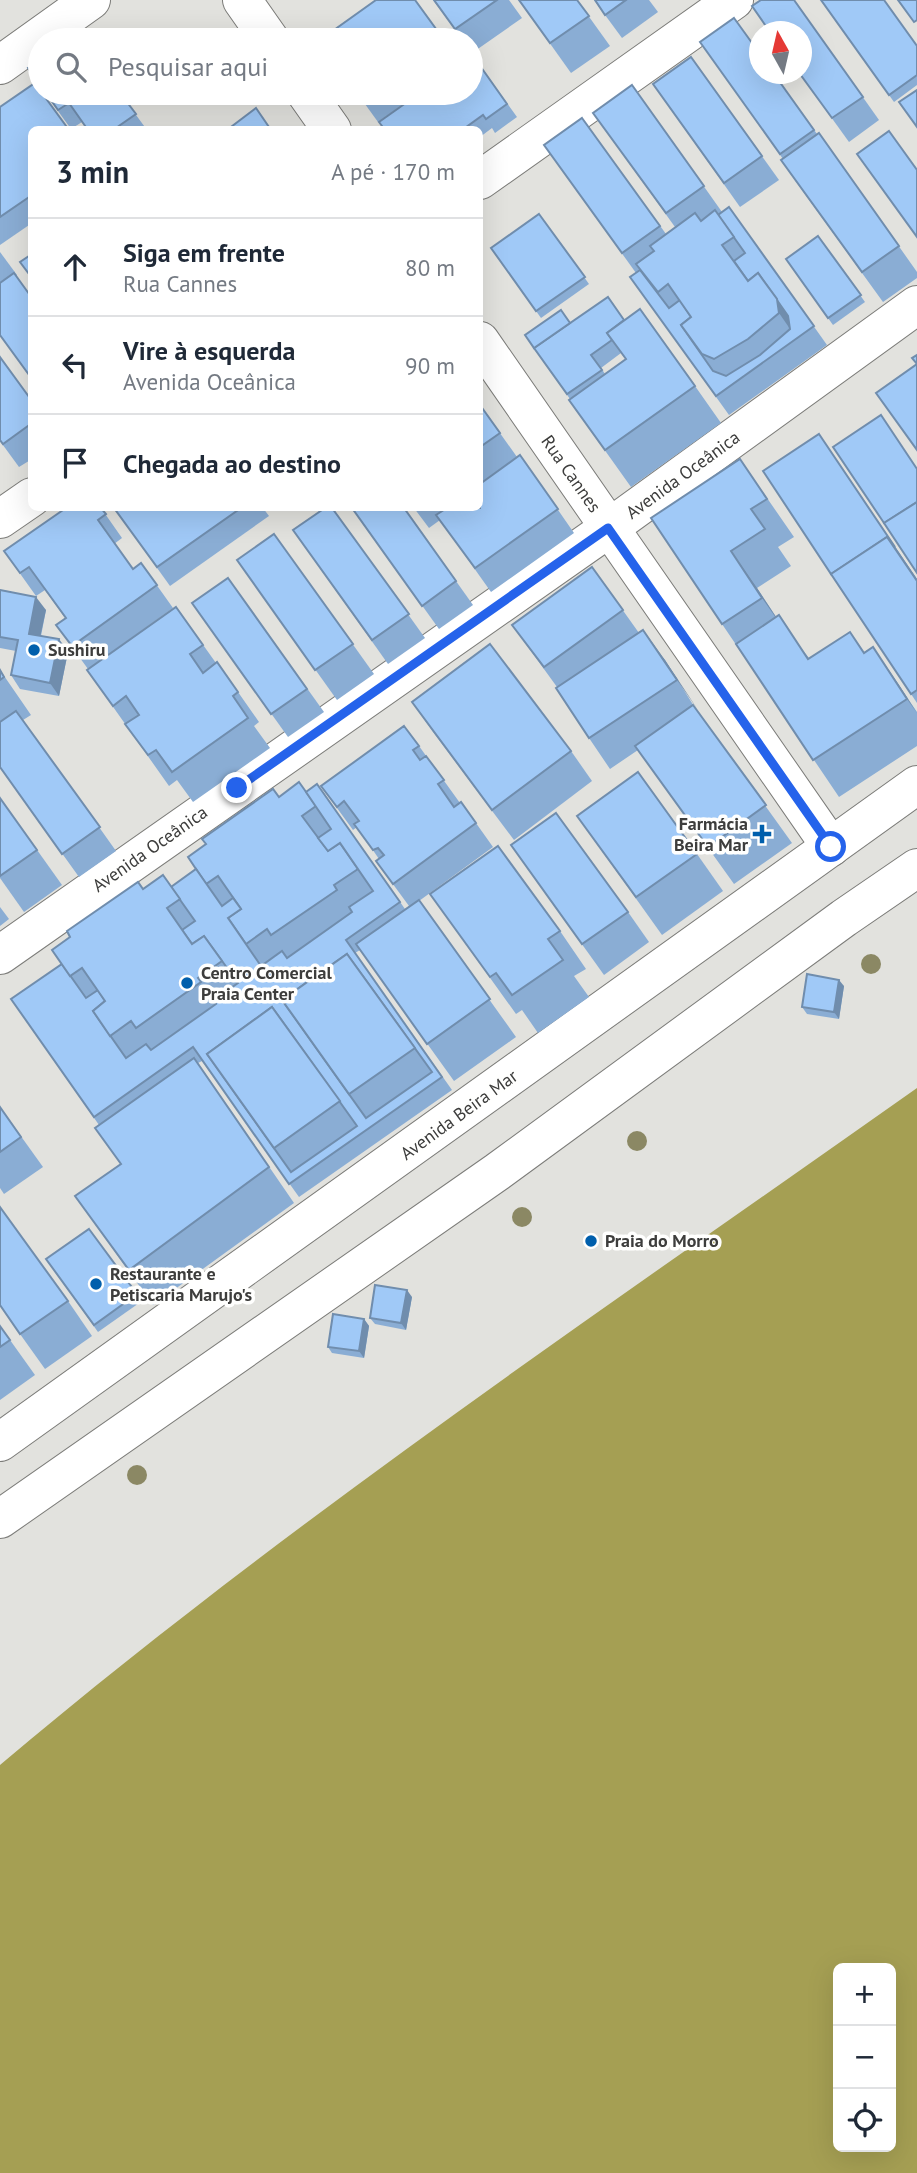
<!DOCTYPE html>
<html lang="pt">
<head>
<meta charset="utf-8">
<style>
  body { margin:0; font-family:"PT Sans",sans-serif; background:#f6f6f7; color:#1f2937 }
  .controls { position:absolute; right:21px; bottom:21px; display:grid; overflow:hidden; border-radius:10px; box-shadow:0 7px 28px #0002 }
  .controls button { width:63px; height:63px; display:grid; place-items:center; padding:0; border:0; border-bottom:2px solid #e0e1e3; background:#fff; color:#1f2937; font:35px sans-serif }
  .compass { position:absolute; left:749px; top:21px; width:63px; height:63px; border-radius:50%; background:#fff; box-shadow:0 7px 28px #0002; rotate:352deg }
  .stop { position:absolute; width:21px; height:21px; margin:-16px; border:5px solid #2563eb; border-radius:50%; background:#fff }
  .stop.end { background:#2563eb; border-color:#fff; box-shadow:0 2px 7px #0008 }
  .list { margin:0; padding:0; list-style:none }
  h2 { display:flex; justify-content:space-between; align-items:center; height:91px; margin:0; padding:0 28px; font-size:30px }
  h2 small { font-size:23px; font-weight:400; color:#747a83 }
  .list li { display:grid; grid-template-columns:46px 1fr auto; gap:21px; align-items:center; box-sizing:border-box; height:98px; padding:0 28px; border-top:2px solid #e0e1e3 }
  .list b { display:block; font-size:26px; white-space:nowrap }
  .list p { margin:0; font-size:23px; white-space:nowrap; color:#747a83 }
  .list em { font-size:23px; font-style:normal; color:#747a83 }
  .icon { flex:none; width:38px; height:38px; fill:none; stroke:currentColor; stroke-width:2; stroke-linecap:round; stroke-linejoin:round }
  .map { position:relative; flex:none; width:917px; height:2173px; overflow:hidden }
  .search { position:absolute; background:#fff; box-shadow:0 7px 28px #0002; left:28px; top:28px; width:455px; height:77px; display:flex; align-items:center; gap:18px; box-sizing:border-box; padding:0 24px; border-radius:38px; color:#747a83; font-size:26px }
  .panel { position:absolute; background:#fff; box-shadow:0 7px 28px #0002; left:28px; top:126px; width:455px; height:385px; border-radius:10px }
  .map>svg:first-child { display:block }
  .water { fill:#a59f53; fill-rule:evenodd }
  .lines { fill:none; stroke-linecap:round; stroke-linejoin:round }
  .minor-casing { stroke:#7c7c79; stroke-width:40 }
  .minor { stroke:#fff; stroke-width:38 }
  .tree { fill:#8b8864 }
  .wall { fill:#8aadd4; fill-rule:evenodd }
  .shaded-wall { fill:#708dad }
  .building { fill:#a0c9f7; stroke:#708dad; stroke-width:2; fill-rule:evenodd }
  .route { stroke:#2563eb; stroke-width:9 }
  .poi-dot { fill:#005fac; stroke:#fffffe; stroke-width:2.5 }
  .labels { text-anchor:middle; stroke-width:7; stroke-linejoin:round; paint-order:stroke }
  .street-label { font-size:18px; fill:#3d3d3c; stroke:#fffffe }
  .poi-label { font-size:18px; font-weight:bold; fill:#3d3d3c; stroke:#fffffe; text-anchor:start }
</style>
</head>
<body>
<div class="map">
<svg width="917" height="2173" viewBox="0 0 917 2173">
  <rect width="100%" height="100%" fill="#e2e2de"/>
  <path class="water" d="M917 1088V2173H0V1765C290 1520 607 1307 917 1088ZM838 1968H891V2147H838Z"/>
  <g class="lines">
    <defs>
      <g id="minor">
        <polyline points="242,0 270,40"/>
        <polyline points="0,65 91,0"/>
        <polyline points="306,93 332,130"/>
        <polyline points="480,180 734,0"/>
        <polyline points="480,341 831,847"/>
        <polyline points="0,519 32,497"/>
        <polyline points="0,955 609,528 917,305"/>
        <polyline points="0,1442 917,785"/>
        <polyline points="0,1519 497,1172 844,918 917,868"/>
      </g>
    </defs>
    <use href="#minor" class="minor-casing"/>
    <use href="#minor" class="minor"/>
  </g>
  <g class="tree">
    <circle cx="871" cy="964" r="10"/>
    <circle cx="637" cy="1141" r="10"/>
    <circle cx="522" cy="1217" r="10"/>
    <circle cx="137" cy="1475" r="10"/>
  </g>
  <g class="wall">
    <polygon points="415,0 444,40 320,40"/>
    <polygon points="433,0 509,0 522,18 472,53 471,51 471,40 463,40"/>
    <polygon points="519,0 577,0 610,46 571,73"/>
    <polygon points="594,0 649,0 658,12 622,38"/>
    <polygon points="794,0 879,120 849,142 800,74"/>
    <polygon points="821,0 917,46 917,85 894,102"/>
    <polygon points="700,42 774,74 817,134 819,133 917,272 917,278 883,302 802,190 781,160 783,159"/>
    <polygon points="471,53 517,117 495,133 492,128 480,137 480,130 385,130 471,93"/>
    <polygon points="691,57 779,180 740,207 653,84"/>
    <polygon points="632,85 722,212 729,207 827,345 729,415 630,277 636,273 544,145 582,118 666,234 675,227 593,113"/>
    <polygon points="45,93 120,93 147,130 87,130 82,122 71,129"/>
    <polygon points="357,93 419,93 378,122"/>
    <polygon points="0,107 32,130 32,223 0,245"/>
    <polygon points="539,214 589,284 541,318 491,248"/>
    <polygon points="818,236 865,302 833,325 786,259"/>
    <polygon points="0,252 17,275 0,335"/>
    <path d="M624 320 695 386 721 423 631 487 569 400 570 399 525 335 570 323ZM621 353 626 360 605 374 601 368Z"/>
    <polygon points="32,401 32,459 19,467 0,441"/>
    <polygon points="480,405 517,457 520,455 574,533 491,592 440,520 429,528 414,508 480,508"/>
    <polygon points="819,434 917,579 917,703 763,471"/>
    <polygon points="740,459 794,537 778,547 791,566 757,588 776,617 809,658 864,652 873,647 917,712 917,746 839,797 722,624"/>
    <polygon points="101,508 122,538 114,544 133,569 141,563 173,608 88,669 56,625 65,618 45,590 36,596 4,551"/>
    <polygon points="114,508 263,508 269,516 170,586"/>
    <polygon points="332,508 425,638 388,664 293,530"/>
    <polygon points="352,508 404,508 473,605 439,629"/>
    <polygon points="274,534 374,674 337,700 237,560"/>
    <polygon points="592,567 639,633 665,660 697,711 792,843 734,884 638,750 610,769 589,738 557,687 512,625"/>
    <polygon points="228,578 324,712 288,737 192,603"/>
    <polygon points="0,590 46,610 41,636 59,639 68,652 59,696 20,689 11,675 16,651 0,648"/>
    <polygon points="176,607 216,663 217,662 259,722 254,726 270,748 193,802 177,780 169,786 87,670"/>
    <polygon points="0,670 31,715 23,720 116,851 79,877 0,767"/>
    <polygon points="412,702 571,751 592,781 514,840 433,732"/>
    <polygon points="419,746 460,803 461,802 493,847 419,901 516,1037 454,1081 360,950 355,953 452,1090 299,1197 202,1061 198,1063 294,1203 153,1305 75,1196 120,1164 99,1125 11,999 62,964 143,889 171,887 196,869 279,797 306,792 317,784 405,909 409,906 376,861 379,859 357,827 353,830 321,786"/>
    <polygon points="0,798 62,885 24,912 0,878"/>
    <polygon points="577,816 697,854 723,891 662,935"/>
    <polygon points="511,845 628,912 649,942 604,975"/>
    <polygon points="430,894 560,931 586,969 574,976 589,997 538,1033 522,1010 516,1014"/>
    <polygon points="0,907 9,919 0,926"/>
    <polygon points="844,986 839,1019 807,1014 802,1007"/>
    <polygon points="0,1107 43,1167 4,1194 0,1188"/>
    <polygon points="89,1229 142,1301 98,1332 46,1259"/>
    <polygon points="412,1297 406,1330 375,1324 370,1318"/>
    <polygon points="68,1301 92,1336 45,1369 0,1306"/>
    <polygon points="364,1319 369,1326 364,1358 332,1353 328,1347"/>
    <polygon points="0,1326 35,1375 0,1400"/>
  </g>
  <g class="shaded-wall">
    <polygon points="777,299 802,335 797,339 779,313"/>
    <polygon points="819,434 917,579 917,581"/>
    <polygon points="731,551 757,588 788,635 762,598"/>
    <polygon points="36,597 46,610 38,647 29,634"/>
    <polygon points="643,630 665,660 698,710 677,680"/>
    <polygon points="59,639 68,652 59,696 50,683"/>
    <polygon points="873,647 899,685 917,713 907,699"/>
    <polygon points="839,980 844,986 839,1019 834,1012"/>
    <polygon points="407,1290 412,1297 406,1330 401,1323"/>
    <polygon points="364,1319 369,1326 364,1358 359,1351"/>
  </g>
  <g class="building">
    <polygon points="376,0 415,0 439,33 429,40 320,40"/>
    <polygon points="434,0 497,0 455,29"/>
    <polygon points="519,0 577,0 589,16 550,43"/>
    <polygon points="595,0 626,0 605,15"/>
    <polygon points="761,0 794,0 863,97 832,118 800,74 802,74 802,32 770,32 752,6"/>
    <polygon points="821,0 884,0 917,46 917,75 889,95"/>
    <polygon points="898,0 917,0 917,20 914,22"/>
    <polygon points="734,18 760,54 760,74 774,74 814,130 780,154 700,42"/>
    <polygon points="77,33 82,40 67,40"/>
    <polygon points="471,53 507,104 486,119 483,115 462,130 385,130 379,122 420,93 471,93"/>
    <polygon points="691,57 762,156 724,183 653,84"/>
    <polygon points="40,59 40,85 28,68"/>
    <polygon points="35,83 40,90 40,93 42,93 69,130 32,130 32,195 0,217 0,107"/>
    <polygon points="632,85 704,186 666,213 593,113"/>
    <polygon points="917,90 917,127 899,102"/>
    <polygon points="46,93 120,93 136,114 113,130 88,130 69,103 58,110"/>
    <polygon points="256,108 271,130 227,130"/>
    <polygon points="582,118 660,226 622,253 544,145"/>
    <polygon points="889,131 917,170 917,237 857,154"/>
    <polygon points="819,133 899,246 862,272 781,160"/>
    <polygon points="729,207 814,326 716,396 630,277 640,270 669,308 680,300 691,317 681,325 713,371 726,376 760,355 790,329 788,316 758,273 748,281 734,261 745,253 718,215"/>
    <polygon points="715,210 734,237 722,245 748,281 758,273 777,299 779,313 748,339 714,359 702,354 681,325 691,317 668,284 658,292 636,264 654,251 650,246 695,213 701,221"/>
    <polygon points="539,214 585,277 536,311 491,248"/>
    <polygon points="818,236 861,295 828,318 786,259"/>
    <polygon points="32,254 32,278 20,262"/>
    <polygon points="14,273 32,298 32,379 0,335 0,283"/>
    <polygon points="608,297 624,320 607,333 612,340 591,355 602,370 567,394 534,348"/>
    <polygon points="640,309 695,386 605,450 569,400 626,359 607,333"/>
    <polygon points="561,310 570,323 534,348 525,335"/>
    <polygon points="917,355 917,364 912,358"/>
    <polygon points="0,357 32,401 32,423 3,444 0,440"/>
    <polygon points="917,364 917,450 876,393"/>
    <polygon points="480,405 500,433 480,447"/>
    <polygon points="881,415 917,469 917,502 884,523 833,447"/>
    <polygon points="819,434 895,547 887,537 831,574 763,471"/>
    <polygon points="520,455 558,509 475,568 436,515 447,508 480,508 480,484"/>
    <polygon points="740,459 767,499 751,509 765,529 731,551 762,598 722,624 651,518"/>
    <polygon points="917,502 917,573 884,523"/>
    <polygon points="66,508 101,508 106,514 98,520 133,569 141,563 157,585 72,646 56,625 66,618 29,567 20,573 4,551"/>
    <polygon points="114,508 241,508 157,567"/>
    <polygon points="325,508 332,508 409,614 372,640 293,530"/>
    <polygon points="352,508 404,508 456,581 422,606"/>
    <polygon points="274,534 353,644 315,670 237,560"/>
    <polygon points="887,537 917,581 917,690 911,694 831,574"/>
    <polygon points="592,567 623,610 544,667 512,625"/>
    <polygon points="228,578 307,689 271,714 192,603"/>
    <polygon points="0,590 36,597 29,634 59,639 50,683 11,675 18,640 0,637"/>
    <polygon points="176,607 203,645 190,654 203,673 217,662 238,692 233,696 248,718 172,772 156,750 148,755 125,724 139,715 126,696 113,706 87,670"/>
    <polygon points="779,615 808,659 850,632 864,653 873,647 907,699 813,760 736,644"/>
    <polygon points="643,630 677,680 589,738 556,688"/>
    <polygon points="490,644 571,751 492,810 412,702"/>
    <polygon points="0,670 4,677 0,680"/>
    <polygon points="693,705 766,805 708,847 635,746"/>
    <polygon points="16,711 100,827 62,854 0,767 0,722"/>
    <polygon points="404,726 419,746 413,750 420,760 426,756 444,780 438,784 454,807 461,802 476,823 393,884 376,861 384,855 378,848 373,850 354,824 359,821 344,801 337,807 321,786"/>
    <polygon points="638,772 697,854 636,897 577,816"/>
    <polygon points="299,782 316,806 302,816 328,851 340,843 358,869 334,885 337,890 271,935 267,929 246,944 228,918 241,909 218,876 206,884 188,857 206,844 202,839 273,789 279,797"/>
    <path d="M317 784 400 902 346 940 442 1077 289 1184 193 1047 94 1117 11 999 62 964 86 998 98 990 105 1001 93 1011 126 1058 146 1044 151 1050 216 1004 214 1000 238 983 204 936 192 944 182 930 195 921 171 887 196 869 222 906 233 898 241 909 228 918 261 966 282 951 287 958 352 912 349 907 373 891 340 843 328 851 318 838 331 829 306 792ZM347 954 432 1072 366 1118 282 1000ZM272 1007 357 1126 291 1172 207 1054Z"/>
    <polygon points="0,798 37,850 0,876"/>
    <polygon points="556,813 628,912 582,944 511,845"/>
    <polygon points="498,846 560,931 548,939 563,960 512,995 496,973 490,977 430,894"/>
    <polygon points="163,875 180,899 167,908 192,944 204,936 222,961 198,978 201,982 136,1028 131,1021 110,1036 93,1011 105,1001 82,968 70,976 52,950 70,937 67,931 138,882 143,889"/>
    <polygon points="419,900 490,999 427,1044 356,944"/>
    <polygon points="347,954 415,1048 349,1094 282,1000"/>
    <polygon points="807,974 839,980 834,1012 802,1007"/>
    <polygon points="272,1007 340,1101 274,1148 207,1054"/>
    <polygon points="194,1058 269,1167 129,1270 75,1196 121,1164 95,1128"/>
    <polygon points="0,1107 21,1137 0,1152"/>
    <polygon points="0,1207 68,1301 20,1334 0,1305"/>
    <polygon points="89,1229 137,1294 94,1325 46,1259"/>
    <polygon points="375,1285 407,1290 401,1323 370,1318"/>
    <polygon points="333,1314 364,1319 359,1351 328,1347"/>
    <polygon points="0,1326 10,1340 0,1347"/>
  </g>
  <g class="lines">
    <polyline class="route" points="237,788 608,528 831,847"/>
  </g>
  <g class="poi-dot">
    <circle cx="34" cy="650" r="7"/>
    <path d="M758.5 823.5h7v7h7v7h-7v7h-7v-7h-7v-7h7z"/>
    <circle cx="187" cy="983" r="7"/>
    <circle cx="591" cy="1241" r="7"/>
    <circle cx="96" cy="1284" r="7"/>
  </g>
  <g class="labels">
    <g class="street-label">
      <text transform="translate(571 474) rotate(55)" y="6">Rua Cannes</text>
      <text transform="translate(683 475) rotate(-36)" y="6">Avenida Oceânica</text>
      <text transform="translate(150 849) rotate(-35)" y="6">Avenida Oceânica</text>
      <text transform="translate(459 1115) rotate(-36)" y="6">Avenida Beira Mar</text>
    </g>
    <g class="poi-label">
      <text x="48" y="656">Sushiru</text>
      <text x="748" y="830" text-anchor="end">Farmácia<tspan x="748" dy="21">Beira Mar</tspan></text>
      <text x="201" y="979">Centro Comercial<tspan x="201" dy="21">Praia Center</tspan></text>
      <text x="605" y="1247">Praia do Morro</text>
      <text x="110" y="1280">Restaurante e<tspan x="110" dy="21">Petiscaria Marujo's</tspan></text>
    </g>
  </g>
</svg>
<div class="controls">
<button>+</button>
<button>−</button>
<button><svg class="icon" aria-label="locate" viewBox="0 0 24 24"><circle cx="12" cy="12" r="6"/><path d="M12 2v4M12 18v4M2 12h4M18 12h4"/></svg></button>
</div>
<svg class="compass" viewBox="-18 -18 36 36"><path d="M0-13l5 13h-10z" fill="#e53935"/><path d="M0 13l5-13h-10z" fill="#747a83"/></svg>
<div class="stop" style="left:831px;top:847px"></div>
<div class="stop end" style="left:237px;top:788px"></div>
<div class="search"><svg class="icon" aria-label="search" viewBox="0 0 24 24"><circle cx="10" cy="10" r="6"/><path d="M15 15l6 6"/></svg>Pesquisar aqui</div>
<section class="panel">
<h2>3 min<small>A pé · 170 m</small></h2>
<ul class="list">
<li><svg class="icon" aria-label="ahead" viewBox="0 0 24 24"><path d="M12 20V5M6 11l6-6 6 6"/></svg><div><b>Siga em frente</b><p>Rua Cannes</p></div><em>80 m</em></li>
<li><svg class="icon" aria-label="left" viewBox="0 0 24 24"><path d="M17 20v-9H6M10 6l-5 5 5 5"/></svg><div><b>Vire à esquerda</b><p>Avenida Oceânica</p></div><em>90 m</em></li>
<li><svg class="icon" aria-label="arrive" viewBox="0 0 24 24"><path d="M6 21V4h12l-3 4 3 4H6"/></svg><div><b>Chegada ao destino</b></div></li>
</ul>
</section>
</div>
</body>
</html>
